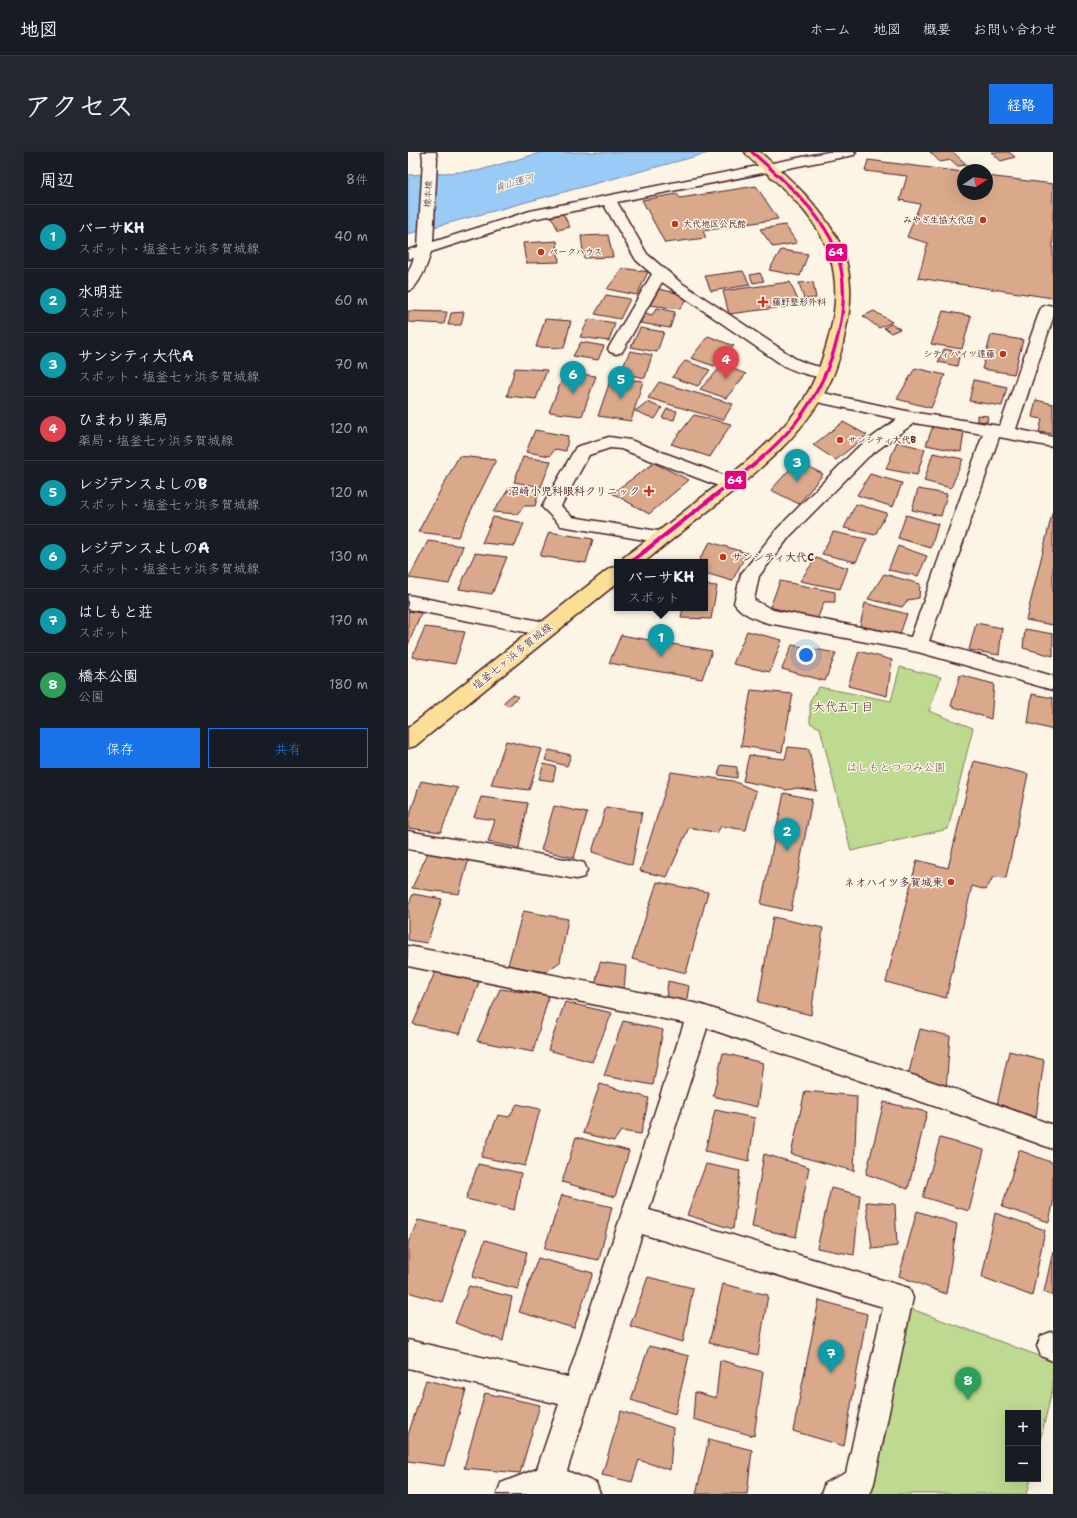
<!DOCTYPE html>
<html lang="ja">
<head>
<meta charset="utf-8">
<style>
  body { margin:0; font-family:"Shantell Sans","Klee One",sans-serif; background:#242831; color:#f1f3f6 }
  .controls { position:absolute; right:12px; bottom:12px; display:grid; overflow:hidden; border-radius:0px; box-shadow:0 4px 16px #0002 }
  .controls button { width:36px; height:36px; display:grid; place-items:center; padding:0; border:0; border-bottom:1px solid #363941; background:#171b24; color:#f1f3f6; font:20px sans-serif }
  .compass { position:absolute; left:549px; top:12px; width:36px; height:36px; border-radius:50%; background:#171b24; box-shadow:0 4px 16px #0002; rotate:78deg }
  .you { position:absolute; left:398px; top:503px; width:14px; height:14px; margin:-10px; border:3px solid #fff; border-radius:50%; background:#1a73e8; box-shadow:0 0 0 6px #1a73e833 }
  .badge { display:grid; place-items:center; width:26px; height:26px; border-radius:50%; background:#1a73e8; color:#fff; font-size:13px; font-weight:700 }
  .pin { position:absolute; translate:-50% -33px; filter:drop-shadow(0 1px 2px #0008) }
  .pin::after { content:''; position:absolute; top:21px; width:14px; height:12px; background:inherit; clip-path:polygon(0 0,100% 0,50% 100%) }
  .popup { position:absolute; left:206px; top:407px; width:94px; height:52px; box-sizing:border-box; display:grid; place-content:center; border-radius:0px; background:#171b24; filter:drop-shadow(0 1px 3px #0005); font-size:13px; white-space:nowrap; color:#9ea1a6 }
  .popup b { font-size:15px; color:#f1f3f6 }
  .popup::after { content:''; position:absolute; left:50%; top:100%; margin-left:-8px; border:8px solid transparent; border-top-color:#171b24 }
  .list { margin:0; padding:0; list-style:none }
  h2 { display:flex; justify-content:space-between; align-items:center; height:52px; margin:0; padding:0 16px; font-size:17px }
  h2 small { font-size:13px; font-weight:400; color:#9ea1a6 }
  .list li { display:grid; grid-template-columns:26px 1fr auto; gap:12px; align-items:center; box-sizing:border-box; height:64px; padding:0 16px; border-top:1px solid #363941 }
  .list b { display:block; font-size:15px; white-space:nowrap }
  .list p { margin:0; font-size:13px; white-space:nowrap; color:#9ea1a6 }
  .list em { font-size:13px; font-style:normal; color:#9ea1a6 }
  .actions { display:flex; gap:8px; padding:12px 16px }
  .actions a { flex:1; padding:9px 0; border:1px solid #1a73e8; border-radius:0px; text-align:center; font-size:14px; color:#1a73e8 }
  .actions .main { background:#1a73e8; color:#fff }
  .map { position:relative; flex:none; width:645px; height:1342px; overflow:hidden; border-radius:0px }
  header { display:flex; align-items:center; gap:24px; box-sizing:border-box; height:56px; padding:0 20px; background:#171b24; border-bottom:1px solid #363941 }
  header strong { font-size:19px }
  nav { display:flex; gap:22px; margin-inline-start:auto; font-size:14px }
  .intro { display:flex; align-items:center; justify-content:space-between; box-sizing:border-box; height:96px; padding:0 24px }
  h1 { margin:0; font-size:28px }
  .button { padding:10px 18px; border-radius:0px; background:#1a73e8; color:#fff; font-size:14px; font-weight:700 }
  main { display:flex; gap:24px; padding:0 24px }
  aside { flex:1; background:#171b24; border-radius:0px; box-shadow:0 4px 16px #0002 }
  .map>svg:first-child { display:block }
  .green { fill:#bed990; stroke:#847c5e }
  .water { fill:#99cbf6; stroke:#7986a5 }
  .building { fill:#daa98c; stroke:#4a1f2b }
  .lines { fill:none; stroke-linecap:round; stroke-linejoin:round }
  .minor-casing { stroke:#4a1f2b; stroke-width:3 }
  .major-casing { stroke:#4a1f2b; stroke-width:3 }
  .minor { fill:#fcf5e5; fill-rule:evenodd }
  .major { fill:#fbdf96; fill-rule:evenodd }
  .bus-1-far1-casing { stroke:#fcf5e5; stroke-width:5.5 }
  .bus-1-casing { stroke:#fcf5e5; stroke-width:8 }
  .bus-1-far1 { stroke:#e5007d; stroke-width:3.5 }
  .bus-1 { stroke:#e5007d; stroke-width:4.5 }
  .poi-dot { fill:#c8321e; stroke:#fcf5e5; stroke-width:1.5 }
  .labels { text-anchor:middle; stroke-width:3; stroke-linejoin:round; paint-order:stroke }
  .far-street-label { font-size:9px; fill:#4a1f2b; stroke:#fcf5e5 }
  .far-poi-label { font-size:9px; font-weight:bold; fill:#4a1f2b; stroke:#fcf5e5; text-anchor:start }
  .far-water-label { font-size:10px; font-style:italic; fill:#625368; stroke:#fcf5e5 }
  .poi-label { font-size:11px; font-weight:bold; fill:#4a1f2b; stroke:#fcf5e5; text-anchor:end }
  .street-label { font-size:11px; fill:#4a1f2b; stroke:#fcf5e5 }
  .park-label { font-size:11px; fill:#674e44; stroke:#fcf5e5 }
  .neighbourhood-label { font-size:12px; fill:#4a1f2b; stroke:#fcf5e5 }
  .line-badge { stroke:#fcf5e5; stroke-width:1.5 }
  .badge-label { font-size:11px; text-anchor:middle; font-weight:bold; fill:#fff }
</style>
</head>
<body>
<header>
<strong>地図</strong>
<nav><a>ホーム</a><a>地図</a><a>概要</a><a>お問い合わせ</a></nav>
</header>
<div class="intro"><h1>アクセス</h1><a class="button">経路</a></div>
<main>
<aside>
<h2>周辺<small>8件</small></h2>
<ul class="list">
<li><span class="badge" style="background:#0f9aa8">1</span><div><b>バーサKH</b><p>スポット · 塩釜七ヶ浜多賀城線</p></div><em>40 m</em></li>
<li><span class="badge" style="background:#0f9aa8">2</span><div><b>水明荘</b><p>スポット</p></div><em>60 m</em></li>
<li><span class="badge" style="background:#0f9aa8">3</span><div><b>サンシティ大代A</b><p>スポット · 塩釜七ヶ浜多賀城線</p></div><em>70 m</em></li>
<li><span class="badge" style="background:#e0444e">4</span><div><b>ひまわり薬局</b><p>薬局 · 塩釜七ヶ浜多賀城線</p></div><em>120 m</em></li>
<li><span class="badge" style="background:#0f9aa8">5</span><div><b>レジデンスよしのB</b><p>スポット · 塩釜七ヶ浜多賀城線</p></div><em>120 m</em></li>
<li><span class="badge" style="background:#0f9aa8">6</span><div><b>レジデンスよしのA</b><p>スポット · 塩釜七ヶ浜多賀城線</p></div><em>130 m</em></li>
<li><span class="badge" style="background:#0f9aa8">7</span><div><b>はしもと荘</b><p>スポット</p></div><em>170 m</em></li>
<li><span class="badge" style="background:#2e9e5b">8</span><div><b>橋本公園</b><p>公園</p></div><em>180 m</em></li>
</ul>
<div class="actions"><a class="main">保存</a><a>共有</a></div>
</aside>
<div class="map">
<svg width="645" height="1342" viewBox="0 0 645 1342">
  <rect width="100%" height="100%" fill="#fcf5e5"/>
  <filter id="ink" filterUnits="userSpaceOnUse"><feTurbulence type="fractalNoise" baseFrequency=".025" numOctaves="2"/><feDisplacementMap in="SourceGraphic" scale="8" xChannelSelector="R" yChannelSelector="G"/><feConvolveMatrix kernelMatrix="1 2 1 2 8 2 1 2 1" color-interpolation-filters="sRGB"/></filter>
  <g filter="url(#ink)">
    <g class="green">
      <polygon points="492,515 533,525 521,559 565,576 540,677 443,699 412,576 402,571 402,548 411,535 483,549"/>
      <polygon points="498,1155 645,1209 645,1235 630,1297 630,1261 600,1261 600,1327 623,1327 619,1342 452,1342"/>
    </g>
    <polygon class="water" points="135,0 304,0 0,82 0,23 69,19"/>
    <g class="building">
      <polygon points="522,0 545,0 559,13 550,14 543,8 532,10"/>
      <polygon points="583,0 601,0 607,5 593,9"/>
      <polygon points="460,8 555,20 555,42 579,42 579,24 645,32 645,146 510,126 520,91 499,85 512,52 492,48 499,24 457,19"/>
      <polygon points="348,34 370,67 295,79 298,86 257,91 234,48 269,42 272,46"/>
      <polygon points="155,62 162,75 150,78 143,64"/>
      <polygon points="377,73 389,91 365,95 352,77"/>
      <polygon points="200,83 205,105 176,106 173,84"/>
      <polygon points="149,89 151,110 118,111 115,91"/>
      <polygon points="373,98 400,102 392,124 361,118"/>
      <polygon points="215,116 240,120 229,143 199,137"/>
      <polygon points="335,119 342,133 303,139 297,124"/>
      <polygon points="352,121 356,129 345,131 342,123"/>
      <polygon points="382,130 392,153 321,162 315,139"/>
      <polygon points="405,130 408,146 396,147 391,131"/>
      <polygon points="251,137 273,142 278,147 272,157 242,153"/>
      <polygon points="198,143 222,147 212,167 187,162"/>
      <polygon points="249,156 267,160 262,176 232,171 237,161 244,163"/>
      <polygon points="0,159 39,160 36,172 0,170"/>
      <polygon points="466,159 484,170 471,176 455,164"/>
      <polygon points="535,159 563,164 554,197 523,192"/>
      <polygon points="56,160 53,173 40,173 43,161"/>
      <polygon points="137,167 163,169 156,196 128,195"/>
      <polygon points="181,167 207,171 201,189 172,185"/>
      <polygon points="483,172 492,177 483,181 476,176"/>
      <polygon points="232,176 256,180 249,200 223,195"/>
      <polygon points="583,183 615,188 606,222 574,217"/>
      <polygon points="300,184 326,194 306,214 283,206"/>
      <polygon points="173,190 196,194 190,208 165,204"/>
      <polygon points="536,197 552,200 549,214 530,210"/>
      <polygon points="222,199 244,203 237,226 212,221"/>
      <polygon points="277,209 302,218 290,234 264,225"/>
      <polygon points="315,213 338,222 318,246 292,237"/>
      <polygon points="107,216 139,218 128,247 99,244"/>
      <polygon points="507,216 537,223 523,256 489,247"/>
      <polygon points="157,220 188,224 174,264 141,260"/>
      <polygon points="203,226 235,229 223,269 190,264"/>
      <polygon points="566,228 599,235 594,254 561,249"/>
      <polygon points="251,230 325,252 315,268 240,246"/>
      <polygon points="628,248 645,252 645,282 631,280 634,267 624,265"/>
      <polygon points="239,250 254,256 247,267 227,259"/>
      <polygon points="259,257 269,259 266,268 254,266"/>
      <polygon points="286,263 323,272 302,305 263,292"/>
      <polygon points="569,263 580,264 579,270 569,269"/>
      <polygon points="435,270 459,283 428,308 405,293"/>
      <polygon points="525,274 556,280 553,300 518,293"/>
      <polygon points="127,278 160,284 158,299 147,297 142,304 118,300"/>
      <polygon points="489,290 517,297 509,323 478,317"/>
      <polygon points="525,301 555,307 543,336 516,329"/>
      <polygon points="51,304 88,308 50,385 10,380"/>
      <polygon points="115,305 143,309 133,335 106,330"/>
      <polygon points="389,309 415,322 391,352 363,338"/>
      <polygon points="246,311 281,328 241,362 204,341"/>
      <polygon points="462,322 494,331 485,355 449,343"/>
      <polygon points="102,335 131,340 127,354 116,354 109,362 85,360"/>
      <polygon points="510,337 539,342 533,364 504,358"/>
      <polygon points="448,352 479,361 467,383 436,376"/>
      <polygon points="645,358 645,473 618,468"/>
      <polygon points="498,363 530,372 523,396 490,386"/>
      <polygon points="85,365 116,371 107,394 74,391"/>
      <polygon points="141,380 185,387 178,411 132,404"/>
      <polygon points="425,380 459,387 448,410 414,402"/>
      <polygon points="20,389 55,394 41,432 1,426"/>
      <polygon points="302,390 339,401 324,429 297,421 297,410 290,410"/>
      <polygon points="490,394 519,404 510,424 480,418"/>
      <polygon points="67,401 99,405 84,442 51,437"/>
      <polygon points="408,406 440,416 432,437 392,429"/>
      <polygon points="476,422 512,432 511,446 500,448 494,455 460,447"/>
      <polygon points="372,429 427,440 427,450 416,450 409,468 362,455"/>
      <polygon points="297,433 309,434 303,467 273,466 275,456 297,456"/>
      <polygon points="457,451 499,462 492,482 452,474"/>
      <polygon points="0,459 13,461 0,493"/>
      <polygon points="568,471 594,476 591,503 561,498"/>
      <polygon points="17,475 57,480 47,512 4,505"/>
      <polygon points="617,477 645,482 645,504 615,496"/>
      <polygon points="339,479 374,488 362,520 325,512"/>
      <polygon points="213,483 304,499 294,527 201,511"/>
      <polygon points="384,493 428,501 417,529 374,517"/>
      <polygon points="451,499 484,508 479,544 440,534"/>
      <polygon points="552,523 586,532 583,567 543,554"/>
      <polygon points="343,538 385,542 374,600 333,594"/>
      <polygon points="105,542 110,545 101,554 95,551"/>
      <polygon points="624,542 645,546 645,578 620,571"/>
      <polygon points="98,589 134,597 121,638 83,633"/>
      <polygon points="380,595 401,597 409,639 389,636 379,638 335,629 341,603 377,607"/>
      <polygon points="141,598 163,603 159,614 137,608"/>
      <polygon points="566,609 620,622 598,726 585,725 578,738 564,734 538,846 478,830 509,708 540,716"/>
      <polygon points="136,612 148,615 145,629 131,627"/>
      <polygon points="313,613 329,615 329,626 310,623"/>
      <polygon points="263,620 325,629 348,639 338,678 313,674 309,681 281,675 259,725 232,719"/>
      <polygon points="13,629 50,636 33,680 0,676 0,668"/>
      <polygon points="376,641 404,647 383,759 353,752"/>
      <polygon points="73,645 120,651 111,696 80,690 87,668 66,665"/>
      <polygon points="146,654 179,661 166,706 133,698"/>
      <polygon points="198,655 234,660 224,713 184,700"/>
      <polygon points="22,696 62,703 51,742 4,736"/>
      <polygon points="249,730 300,740 278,821 224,807"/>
      <polygon points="5,742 34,747 19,791 0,788 0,754"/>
      <polygon points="115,759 160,767 152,810 137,820 100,813"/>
      <polygon points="365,765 415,776 403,863 350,850"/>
      <polygon points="192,810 218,814 216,838 187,834"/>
      <polygon points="27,820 71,830 52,882 5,872"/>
      <polygon points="260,829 281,834 278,853 258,848"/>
      <polygon points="92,837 141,843 125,900 69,889"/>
      <polygon points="157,850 204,861 184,910 140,898"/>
      <polygon points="215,869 255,878 245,933 196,924"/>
      <polygon points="512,877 542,884 538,938 499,928"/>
      <polygon points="601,899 636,908 628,965 589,953"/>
      <polygon points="315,901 355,911 349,955 305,944"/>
      <polygon points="192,932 241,946 233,982 213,979 206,989 175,981"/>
      <polygon points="397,939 449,944 446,1019 383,1002"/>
      <polygon points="476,950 519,960 500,1037 458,1022"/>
      <polygon points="109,952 132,957 117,1014 73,1005 90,963 101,965"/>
      <polygon points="307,958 347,966 341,1009 297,999"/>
      <polygon points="168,985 221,999 207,1045 154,1030"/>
      <polygon points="532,986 576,998 561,1059 515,1045"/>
      <polygon points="611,998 645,1011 645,1052 641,1070 594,1055"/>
      <polygon points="356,1002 401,1015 388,1085 344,1075"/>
      <polygon points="70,1012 113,1021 106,1058 58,1047"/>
      <polygon points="298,1012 332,1019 325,1077 279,1063"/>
      <polygon points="423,1036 452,1043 446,1103 409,1096"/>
      <polygon points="154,1043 204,1055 191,1108 136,1097"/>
      <polygon points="458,1050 487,1052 489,1094 464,1097"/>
      <polygon points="509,1059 549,1072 538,1142 491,1124"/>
      <polygon points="587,1061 637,1078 624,1144 574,1125"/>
      <polygon points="10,1068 58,1078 34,1150 0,1140 0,1091"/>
      <polygon points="77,1088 119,1100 110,1137 64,1125"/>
      <polygon points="645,1099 645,1144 636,1140"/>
      <polygon points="130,1106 185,1121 166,1176 111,1160"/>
      <polygon points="240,1125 285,1136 275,1190 222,1174"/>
      <polygon points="315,1132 360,1143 350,1203 301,1191"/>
      <polygon points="61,1134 104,1145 95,1189 47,1171"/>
      <polygon points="411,1148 459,1162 436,1294 385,1279"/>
      <polygon points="241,1194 281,1204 267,1262 223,1248"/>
      <polygon points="312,1208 355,1220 346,1284 285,1267 287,1240 308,1246"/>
      <polygon points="18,1228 58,1238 36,1314 0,1309 0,1283"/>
      <polygon points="77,1241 132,1253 112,1321 56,1316"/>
      <polygon points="213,1259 265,1276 262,1318 231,1308 224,1330 194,1323"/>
      <polygon points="301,1287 344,1298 339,1342 288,1342"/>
    </g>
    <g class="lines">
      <defs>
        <g id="minor">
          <path d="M14 0H28L29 7 25 90 122 59 420 0H448L446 3 441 4 209 50 239 102 272 130 388 207 400 212 424 218 426 221 424 224C410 228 389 220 376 214L254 130 214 200 208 202 202 200 200 197 244 122 228 108 196 53 125 67 23 100C19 114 14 126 5 137L0 139V121L6 106 0 107V98L10 95 15 7Z"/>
          <path d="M640 153 645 154V166L608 277 645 285V295L591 285 521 489 645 524V538L510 500 360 471C349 468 332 461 326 451L333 422 370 376 448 297 489 267 400 248 398 244 400 240 406 239 503 260 592 274 632 158 634 155ZM506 271 575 282 503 485 365 458 346 448 351 424 382 384 460 305Z"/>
          <polygon points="201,285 222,288 328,328 331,332 328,336 322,338 316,336 213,297 202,296 181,303 153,354 164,365 262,381 264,385 262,389 255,391 153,374 134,355 168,295"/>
          <polygon points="0,443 137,470 144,472 147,477 144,482 137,484 0,457"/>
          <polygon points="0,679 168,709 176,711 179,718 176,725 168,727 0,697"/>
          <polygon points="0,794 291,852 558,941 645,973 645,997 558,965 299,876 241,1058 501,1136 505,1146 466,1331 462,1342 413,1342 417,1331 438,1321 475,1155 234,1082 159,1319 188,1331 192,1342 89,1342 93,1331 129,1317 151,1252 0,1216 0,1188 160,1225 276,871 0,814"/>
          <polygon points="643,1180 645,1181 645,1209 633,1204 629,1194 633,1184"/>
        </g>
        <g id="major">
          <path d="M337 0H352C381 26 412 53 430 88 444 115 445 147 438 176 435 193 431 210 424 226 400 279 353 317 309 352 290 367 271 382 252 397 247 401 240 408 235 410 229 412 220 410 214 410L216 405C247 382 277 359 307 335 339 310 373 283 395 249 409 226 417 201 423 176 430 147 429 114 415 87 402 62 382 42 361 23 353 16 343 9 337 0Z"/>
          <polygon points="209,415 209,431 7,594 0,596 0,576 202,416"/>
        </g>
      </defs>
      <use href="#minor" class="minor-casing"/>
      <use href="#major" class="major-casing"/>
      <use href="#minor" class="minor"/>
      <use href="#major" class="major"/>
      <defs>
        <path id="bus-1-far1" d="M318 335C343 315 369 295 389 269 425 223 452 144 423 87 404 52 373 26 344 0"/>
        <polyline id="bus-1" points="223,410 319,334"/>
      </defs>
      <use href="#bus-1-far1" class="bus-1-far1-casing"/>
      <use href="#bus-1" class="bus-1-casing"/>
      <use href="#bus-1-far1" class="bus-1-far1"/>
      <use href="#bus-1" class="bus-1"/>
    </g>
  </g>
  <g class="poi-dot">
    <circle cx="575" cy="68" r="4"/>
    <circle cx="267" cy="72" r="4"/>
    <circle cx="133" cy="100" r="4"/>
    <path d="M353 144h4v4h4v4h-4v4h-4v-4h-4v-4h4z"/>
    <circle cx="595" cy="202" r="4"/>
    <circle cx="432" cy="288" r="4"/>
    <path d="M239 333h4v4h4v4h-4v4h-4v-4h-4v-4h4z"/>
    <circle cx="315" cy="405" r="4"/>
    <circle cx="543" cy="730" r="4"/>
  </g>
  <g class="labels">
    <g class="far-street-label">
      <text transform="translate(20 42) rotate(-87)" y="3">橋本橋</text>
    </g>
    <g class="far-poi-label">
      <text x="567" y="71" text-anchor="end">みやぎ生協大代店</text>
      <text x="275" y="75">大代地区公民館</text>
      <text x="141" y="103">パークハウス</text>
      <text x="364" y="153">藤野整形外科</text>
      <text x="587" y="205" text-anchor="end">シティハイツ遠藤</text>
      <text x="440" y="291">サンシティ大代B</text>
    </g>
    <g class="far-water-label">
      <text transform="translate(106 30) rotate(-16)" y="4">貞山運河</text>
    </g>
    <g class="poi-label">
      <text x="232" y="343">沼崎小児科眼科クリニック</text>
      <text x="323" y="409" text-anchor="start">サンシティ大代C</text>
      <text x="535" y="734">ネオハイツ多賀城東</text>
    </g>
    <g class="street-label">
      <text transform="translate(104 504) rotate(-39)" y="4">塩釜七ヶ浜多賀城線</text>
    </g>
    <g class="park-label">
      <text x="488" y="619">はしもとつつみ公園</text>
    </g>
    <g class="neighbourhood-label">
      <text x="435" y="559">大代五丁目</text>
    </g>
  </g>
  <g class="line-badge">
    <rect x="417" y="91" width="23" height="19" rx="4" fill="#e5007d"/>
    <rect x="316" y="318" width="23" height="20" rx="4" fill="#e5007d"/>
  </g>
  <g class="badge-label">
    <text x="428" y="104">64</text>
    <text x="327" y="332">64</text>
  </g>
</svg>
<div class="controls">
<button>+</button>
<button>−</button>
</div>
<svg class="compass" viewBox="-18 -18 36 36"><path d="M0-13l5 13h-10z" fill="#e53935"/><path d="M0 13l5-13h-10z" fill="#9ea1a6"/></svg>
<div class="you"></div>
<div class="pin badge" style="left:253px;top:505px;background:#0f9aa8">1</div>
<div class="popup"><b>バーサKH</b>スポット</div>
<div class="pin badge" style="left:379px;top:699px;background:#0f9aa8">2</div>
<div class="pin badge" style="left:389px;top:330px;background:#0f9aa8">3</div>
<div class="pin badge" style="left:318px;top:227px;background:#e0444e">4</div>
<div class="pin badge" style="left:213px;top:247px;background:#0f9aa8">5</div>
<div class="pin badge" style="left:165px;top:242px;background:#0f9aa8">6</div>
<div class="pin badge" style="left:423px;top:1221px;background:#0f9aa8">7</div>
<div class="pin badge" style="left:560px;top:1248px;background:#2e9e5b">8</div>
</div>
</main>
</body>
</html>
